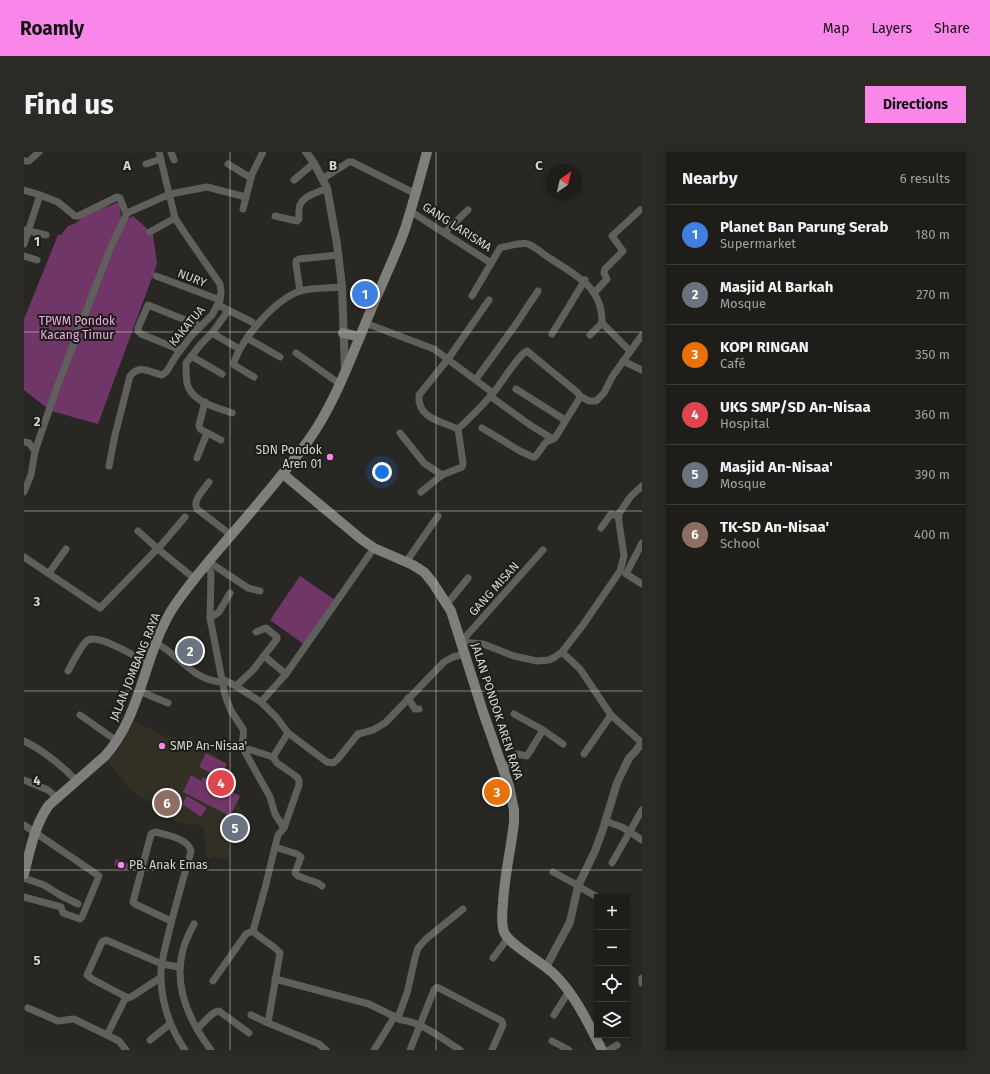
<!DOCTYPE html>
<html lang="en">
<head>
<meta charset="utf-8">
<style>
  body { margin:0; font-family:"Fira Sans",sans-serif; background:#2b2a27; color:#f1f3f6 }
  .controls { position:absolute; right:12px; bottom:12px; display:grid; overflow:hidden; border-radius:0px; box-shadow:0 2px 6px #0003 }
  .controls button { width:36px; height:36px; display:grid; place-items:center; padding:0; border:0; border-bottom:1px solid #3c3b39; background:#1e1d1a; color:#f1f3f6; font:20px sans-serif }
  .compass { position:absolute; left:522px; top:12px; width:36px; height:36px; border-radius:50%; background:#1e1d1a; box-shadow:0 2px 6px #0003; rotate:34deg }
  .you { position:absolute; left:358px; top:320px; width:14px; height:14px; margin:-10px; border:3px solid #fff; border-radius:50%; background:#1a73e8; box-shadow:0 0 0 6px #1a73e833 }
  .badge { display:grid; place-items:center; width:26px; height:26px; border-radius:50%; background:#f987e9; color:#fff; font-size:13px; font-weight:700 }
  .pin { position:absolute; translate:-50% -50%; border:2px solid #fff; box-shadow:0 1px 4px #0006 }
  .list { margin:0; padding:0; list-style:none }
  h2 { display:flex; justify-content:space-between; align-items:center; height:52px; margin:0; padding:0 16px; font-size:17px }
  h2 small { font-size:13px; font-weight:400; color:#a1a2a2 }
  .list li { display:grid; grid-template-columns:26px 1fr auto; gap:12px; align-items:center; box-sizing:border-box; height:60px; padding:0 16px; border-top:1px solid #3c3b39 }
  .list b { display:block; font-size:15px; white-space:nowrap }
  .list p { margin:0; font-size:13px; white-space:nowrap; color:#a1a2a2 }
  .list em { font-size:13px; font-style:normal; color:#a1a2a2 }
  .icon { flex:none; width:22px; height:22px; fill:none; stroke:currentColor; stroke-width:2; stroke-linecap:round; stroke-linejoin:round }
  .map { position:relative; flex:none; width:618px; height:898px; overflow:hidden; border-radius:0px }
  header { display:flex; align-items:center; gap:24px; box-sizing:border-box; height:56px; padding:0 20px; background:#f987e9; color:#111 }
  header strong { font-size:19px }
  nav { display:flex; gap:22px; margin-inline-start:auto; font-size:14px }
  .intro { display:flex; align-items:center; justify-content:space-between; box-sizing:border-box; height:96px; padding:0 24px }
  h1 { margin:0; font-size:28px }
  .button { padding:10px 18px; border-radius:0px; background:#f987e9; color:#111; font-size:14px; font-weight:700 }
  main { display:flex; gap:24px; padding:0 24px }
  aside { flex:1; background:#1e1d1a; border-radius:0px; box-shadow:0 2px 6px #0003 }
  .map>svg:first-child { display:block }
  .built { fill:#323025 }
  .green { fill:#703668 }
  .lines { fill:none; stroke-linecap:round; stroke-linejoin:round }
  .minor { stroke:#5f5f5c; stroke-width:7 }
  .tertiary { stroke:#5f5f5c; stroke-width:8 }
  .secondary { stroke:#7f7e7a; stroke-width:10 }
  .grid { fill:none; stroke:#d6d5d2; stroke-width:1; stroke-opacity:0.55 }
  .poi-dot { fill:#f987e9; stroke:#1e1e19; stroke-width:1.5 }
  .labels { text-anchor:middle; stroke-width:4; stroke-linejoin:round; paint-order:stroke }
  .street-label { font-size:12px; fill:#d6d5d2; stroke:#1e1e19 }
  .park-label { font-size:12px; fill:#f5a8e9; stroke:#1e1e19 }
  .poi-label { font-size:12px; fill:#d6d5d2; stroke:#1e1e19; text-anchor:start }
  .grid-label { font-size:13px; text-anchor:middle; font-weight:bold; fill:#d6d5d2; stroke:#1e1e19; stroke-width:4; stroke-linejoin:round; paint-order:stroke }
</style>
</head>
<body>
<header>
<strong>Roamly</strong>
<nav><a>Map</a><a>Layers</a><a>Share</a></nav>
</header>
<div class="intro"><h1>Find us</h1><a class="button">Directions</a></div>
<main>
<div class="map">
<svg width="618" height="898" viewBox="0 0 618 898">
  <rect width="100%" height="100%" fill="#282723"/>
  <polygon class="built" points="109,569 143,586 144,584 149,585 153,587 162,588 163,585 203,612 195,628 216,644 214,649 222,672 223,681 204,683 205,706 192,707 191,705 182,705 180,676 171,671 170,674 166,671 164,673 157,670 156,671 152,670 142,663 143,662 139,660 140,658 124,649 117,646 104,634 83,609 91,601 99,590"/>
  <g class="green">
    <polygon points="95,50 97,65 102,68 109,64 129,82 133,112 74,272 27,259 0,238 0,167 34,83 37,83 44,74 52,71 60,63"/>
    <polygon points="276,424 311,448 281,493 246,468"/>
    <polygon points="182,601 203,612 196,626 175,615"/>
    <polygon points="167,623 177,629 179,625 216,644 206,664 159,640"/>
    <polygon points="163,644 183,656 177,665 158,652"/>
    <polygon points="92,707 105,712 103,718 90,713"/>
  </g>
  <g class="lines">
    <g class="minor">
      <polyline points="147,0 150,8"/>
      <polyline points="0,9 5,9 15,0"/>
      <polyline points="122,12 137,7"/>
      <polyline points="204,12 227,26"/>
      <polyline points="298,27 325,10 328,10 392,42"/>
      <polyline points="270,28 290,11"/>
      <polyline points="0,38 16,43 34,50 51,64 54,64 93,45 96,46 101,59 103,61"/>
      <polyline points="219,57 228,22 239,0"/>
      <polyline points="386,59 467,111"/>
      <path d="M251 64 273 69 275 67C275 62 274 55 277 51 281 43 295 40 303 36"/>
      <polyline points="0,78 22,83"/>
      <polyline points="126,80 151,66"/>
      <polyline points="421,80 444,58"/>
      <polyline points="0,92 16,43"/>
      <polyline points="0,104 13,108"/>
      <polyline points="132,124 196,148"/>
      <polyline points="276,139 272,112 272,109 275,107 315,103"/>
      <polyline points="570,141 583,127 580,121 581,117 599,99 588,84 616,58"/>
      <path d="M448 144 476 96 479 95C486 94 497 90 504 92 512 95 520 103 527 107 553 124 579 136 578 171L606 199"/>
      <polyline points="194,153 228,170"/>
      <path d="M204 159 188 181 177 192 162 211C162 218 162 224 163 231 167 250 192 255 208 261"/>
      <polyline points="341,171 410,197 469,241"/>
      <polyline points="188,181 212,195"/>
      <polyline points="528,182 561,128"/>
      <polyline points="566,183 578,171"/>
      <polyline points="223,186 256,205"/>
      <polyline points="156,199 149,195 117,182 114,179 114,176 124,153 176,174"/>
      <polyline points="272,201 316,232"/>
      <polyline points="167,204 198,222"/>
      <polyline points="599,209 618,218"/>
      <path d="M230 225 210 213V210C219 186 250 148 276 139 284 136 308 136 318 135"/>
      <polyline points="452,227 490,175 514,139"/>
      <polyline points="492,237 541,268"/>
      <polyline points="556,244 565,249 572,249 580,241 588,225 618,183"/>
      <polyline points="181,250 175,273 176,277 197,288"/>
      <polyline points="458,276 496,299 509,305 511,305 522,290 529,287"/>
      <path d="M434 277C446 266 458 254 469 241 477 232 494 203 503 199L554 241 556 244 555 247 531 286 529 287 506 273 466 244"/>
      <path d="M434 277C416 269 393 266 395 243L424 207 465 148"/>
      <polyline points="376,281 400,311 418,323"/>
      <polyline points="0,290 5,291 11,299"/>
      <polyline points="173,306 183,281"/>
      <path d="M85 314 91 283 106 224C116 212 125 220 138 223L143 219 152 204 168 183 188 163 196 148 197 140 196 132 160 80 151 66 135 0"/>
      <path d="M185 330C180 338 168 348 173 357L207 383"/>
      <polyline points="0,340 7,323 11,299 33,235 86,97 103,61 146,42 183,35 222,45"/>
      <polyline points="397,340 418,323 438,315 439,311 434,277"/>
      <polyline points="577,376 587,362 595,365"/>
      <polyline points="114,379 134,397 171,427"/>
      <polyline points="618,391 602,422 618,432"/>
      <polyline points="0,405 76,456 139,391 161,365"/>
      <polyline points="185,410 224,436 236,439"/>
      <polyline points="382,410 414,364"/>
      <path d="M182 413 187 421 186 466 201 543 207 559 219 577C221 583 217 589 218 595L221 598"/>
      <polyline points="25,421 42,397"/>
      <polyline points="423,452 444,426"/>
      <polyline points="186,466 195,460 206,441"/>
      <polyline points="437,490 459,492 490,504 513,509 525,508 531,505 538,500 559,473 596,419 600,404 594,363 607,344 618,334"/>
      <polyline points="437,490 519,398"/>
      <path d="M132 491C157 504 168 528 198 530"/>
      <polyline points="538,500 556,517 587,563 618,591"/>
      <polyline points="240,504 262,522"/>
      <path d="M44 519C48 512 58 491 64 488 76 482 114 506 125 512"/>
      <polyline points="198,527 210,533 237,550 253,566 264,581 303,610 309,611 313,608 334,582 349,578 361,571 420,510 429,505 441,502"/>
      <polyline points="212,534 229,518 253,487 253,485 242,476 232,480"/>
      <polyline points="115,539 144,551"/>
      <polyline points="384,546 391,557 395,557"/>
      <polyline points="237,550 262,522 350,396"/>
      <polyline points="56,563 93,589"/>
      <polyline points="519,578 539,592"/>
      <path d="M0 589C21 599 37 613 53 629"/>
      <polyline points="560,602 587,563"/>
      <polyline points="249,605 264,581"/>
      <polyline points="480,618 493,602 503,604 519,578 490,562"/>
      <polyline points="0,628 24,638 33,646"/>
      <polyline points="581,669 598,675 618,688"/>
      <polyline points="0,673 75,724 58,765 56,767 39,761 37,755 0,745"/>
      <path d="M260 676 251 662 246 645 221 600V598L224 597 249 605 253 611 273 625 275 628V633L260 676 254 683 251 695 241 736 229 779C237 788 248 791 256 801L244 871 295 892 302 898"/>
      <polyline points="251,695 273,702 277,705 271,721 274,724 294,731 298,734"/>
      <polyline points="588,711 618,658"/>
      <polyline points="529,720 555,734"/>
      <polyline points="0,726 20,733 36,743 54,752"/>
      <polyline points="554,734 573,745"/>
      <path d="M147 769 111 752 109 750 127 682 131 680C142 683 164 686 167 699 159 728 150 758 143 788 140 800 136 814 137 827 138 854 146 876 161 898"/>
      <path d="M170 772C166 780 161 789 159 798 149 835 165 869 187 898"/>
      <polyline points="469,806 484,786"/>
      <polyline points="136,826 107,845 104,846 68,827 63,823 78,790 82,788 138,812 155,815"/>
      <polyline points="618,826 618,831"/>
      <path d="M251 827 345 852 377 868C396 869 420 888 436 898"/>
      <polyline points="189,829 222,782 229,779"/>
      <polyline points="4,856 34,869 50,867 83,883 95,889 102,898"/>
      <polyline points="227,863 244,871"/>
      <polyline points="530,863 545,839"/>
      <polyline points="374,866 383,841 391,806 394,796 402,787 439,757"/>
      <path d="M173 877C179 872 187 860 195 859L225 881"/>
      <polyline points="83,883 102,845"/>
      <polyline points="126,888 146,872"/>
      <polyline points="528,889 545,898"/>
      <polyline points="350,898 371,864"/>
      <polyline points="386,898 410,838 413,835 478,869 479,873 468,898"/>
      <polyline points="585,898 593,893"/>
    </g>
    <g class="tertiary">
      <polyline points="282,0 290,11 303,36 313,92 318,135 321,218"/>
      <polyline points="522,815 546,770 554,734 571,699 579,677 593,631 605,606 611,600 618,590"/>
    </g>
    <g class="secondary">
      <polyline points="319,181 336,185"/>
      <path d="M259 322 337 387 350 396 389 413 400 420 409 431 427 459 459 560 485 634 490 658V670C487 698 480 725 479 752 478 761 477 771 480 780 485 793 520 811 531 823 552 844 564 871 578 898"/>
      <path d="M0 722C6 698 11 672 25 653L81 604C117 564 120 504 147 459 161 437 179 416 196 396 226 361 257 326 284 289 310 253 325 210 342 170 354 139 370 108 381 77 389 52 396 26 403 0"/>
    </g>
  </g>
  <path class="grid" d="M206 0V898M412 0V898M0 180H618M0 359H618M0 539H618M0 718H618"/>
  <g class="poi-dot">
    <circle cx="306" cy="305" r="4"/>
    <circle cx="138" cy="594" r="4"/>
    <circle cx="97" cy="713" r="4"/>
  </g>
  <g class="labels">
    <g class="street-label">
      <text transform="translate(433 75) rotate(33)" y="4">GANG LARISMA</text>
      <text transform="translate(168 126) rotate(21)" y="4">NURY</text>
      <text transform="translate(163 174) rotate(-50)" y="4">KAKATUA</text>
      <text transform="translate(470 437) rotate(-48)" y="4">GANG MISAN</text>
      <text transform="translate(111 515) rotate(-68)" y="4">JALAN JOMBANG RAYA</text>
      <text transform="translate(473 559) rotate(72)" y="4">JALAN PONDOK AREN RAYA</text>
    </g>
    <g class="park-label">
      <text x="53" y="173">TPWM Pondok<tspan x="53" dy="14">Kacang Timur</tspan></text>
    </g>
    <g class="poi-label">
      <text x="298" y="302" text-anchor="end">SDN Pondok<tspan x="298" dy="14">Aren 01</tspan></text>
      <text x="146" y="598">SMP An-Nisaa'</text>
      <text x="105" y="717">PB. Anak Emas</text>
    </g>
  </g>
  <g class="grid-label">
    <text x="103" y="18">A</text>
    <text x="309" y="18">B</text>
    <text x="515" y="18">C</text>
    <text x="13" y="94">1</text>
    <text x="13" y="274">2</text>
    <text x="13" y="454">3</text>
    <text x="13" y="633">4</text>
    <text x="13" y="813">5</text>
  </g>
</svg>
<div class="controls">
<button>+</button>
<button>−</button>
<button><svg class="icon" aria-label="locate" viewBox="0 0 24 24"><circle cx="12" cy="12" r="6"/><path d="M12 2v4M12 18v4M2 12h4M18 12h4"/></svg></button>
<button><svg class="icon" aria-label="layers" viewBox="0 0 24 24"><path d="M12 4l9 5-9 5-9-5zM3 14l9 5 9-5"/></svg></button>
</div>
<svg class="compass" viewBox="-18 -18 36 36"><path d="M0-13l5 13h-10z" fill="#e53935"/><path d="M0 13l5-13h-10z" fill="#a1a2a2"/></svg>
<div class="you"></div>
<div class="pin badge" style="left:341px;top:142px;background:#3f7fe0">1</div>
<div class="pin badge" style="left:166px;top:499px;background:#6b7280">2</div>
<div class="pin badge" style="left:473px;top:640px;background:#e8710a">3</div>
<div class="pin badge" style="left:197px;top:631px;background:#e0444e">4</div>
<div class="pin badge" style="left:211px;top:676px;background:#6b7280">5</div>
<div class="pin badge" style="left:143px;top:651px;background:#8d6e63">6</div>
</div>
<aside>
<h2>Nearby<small>6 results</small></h2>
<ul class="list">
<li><span class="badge" style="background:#3f7fe0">1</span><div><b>Planet Ban Parung Serab</b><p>Supermarket</p></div><em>180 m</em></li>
<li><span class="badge" style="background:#6b7280">2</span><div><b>Masjid Al Barkah</b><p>Mosque</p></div><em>270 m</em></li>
<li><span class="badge" style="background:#e8710a">3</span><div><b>KOPI RINGAN</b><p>Café</p></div><em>350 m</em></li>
<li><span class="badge" style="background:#e0444e">4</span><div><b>UKS SMP/SD An-Nisaa</b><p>Hospital</p></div><em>360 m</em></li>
<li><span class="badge" style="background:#6b7280">5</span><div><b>Masjid An-Nisaa'</b><p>Mosque</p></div><em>390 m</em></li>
<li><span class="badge" style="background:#8d6e63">6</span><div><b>TK-SD An-Nisaa'</b><p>School</p></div><em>400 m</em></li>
</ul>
</aside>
</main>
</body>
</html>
